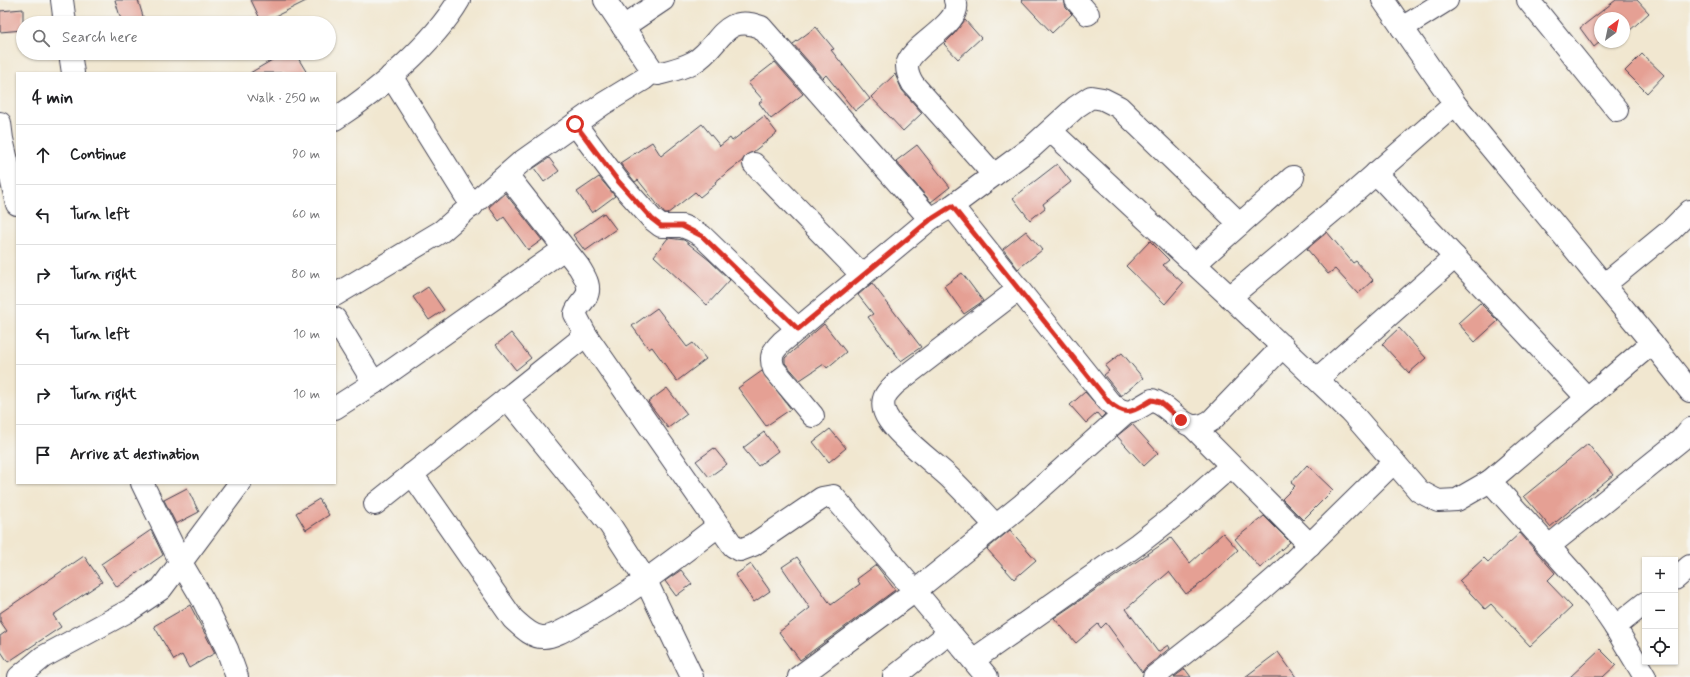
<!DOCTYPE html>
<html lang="en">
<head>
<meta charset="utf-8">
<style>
  body { margin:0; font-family:Mynerve,sans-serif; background:#f6f6f6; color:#202124 }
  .controls { position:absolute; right:12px; bottom:12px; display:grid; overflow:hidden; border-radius:0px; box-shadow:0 1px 3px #0004 }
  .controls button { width:36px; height:36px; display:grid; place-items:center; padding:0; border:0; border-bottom:1px solid #e0e0e0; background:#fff; color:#202124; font:20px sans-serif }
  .compass { position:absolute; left:1594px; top:12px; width:36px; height:36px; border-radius:50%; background:#fff; box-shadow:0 1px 3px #0004; rotate:33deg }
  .stop { position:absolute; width:12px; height:12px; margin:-9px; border:3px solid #d93025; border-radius:50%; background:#fff }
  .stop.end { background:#d93025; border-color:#fff; box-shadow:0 1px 4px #0008 }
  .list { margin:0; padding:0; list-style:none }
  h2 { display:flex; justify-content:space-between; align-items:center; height:52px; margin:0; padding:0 16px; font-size:17px }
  h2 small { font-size:13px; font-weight:400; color:#757577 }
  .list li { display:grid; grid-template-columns:26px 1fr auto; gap:12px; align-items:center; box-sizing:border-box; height:60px; padding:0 16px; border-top:1px solid #e0e0e0 }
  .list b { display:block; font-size:15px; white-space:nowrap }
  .list em { font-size:13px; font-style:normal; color:#757577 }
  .icon { flex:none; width:22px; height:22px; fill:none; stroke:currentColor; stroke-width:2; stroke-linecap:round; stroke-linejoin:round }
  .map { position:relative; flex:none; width:1690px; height:677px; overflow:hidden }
  .search { position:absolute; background:#fff; box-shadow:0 1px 3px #0004; left:16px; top:16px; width:320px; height:44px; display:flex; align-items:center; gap:10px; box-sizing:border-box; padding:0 14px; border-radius:22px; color:#757577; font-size:15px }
  .panel { position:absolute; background:#fff; box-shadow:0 1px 3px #0004; left:16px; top:72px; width:320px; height:412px; border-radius:0px }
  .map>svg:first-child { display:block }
  .building { fill:#e5a094 }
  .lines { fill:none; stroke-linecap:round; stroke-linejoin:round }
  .minor-casing { stroke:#414051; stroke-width:24 }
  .minor { stroke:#fff; stroke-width:22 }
  .route { stroke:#d93025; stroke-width:5 }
</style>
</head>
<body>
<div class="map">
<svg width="1690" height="677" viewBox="0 0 1690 677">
  <rect width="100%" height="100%" fill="#f6f6f2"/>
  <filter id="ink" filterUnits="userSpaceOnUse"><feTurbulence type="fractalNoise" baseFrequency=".025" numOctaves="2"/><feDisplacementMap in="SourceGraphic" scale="8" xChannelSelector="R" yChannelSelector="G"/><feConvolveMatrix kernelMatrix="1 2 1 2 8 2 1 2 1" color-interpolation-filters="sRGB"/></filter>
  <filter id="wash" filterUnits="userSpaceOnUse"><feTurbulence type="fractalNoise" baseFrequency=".012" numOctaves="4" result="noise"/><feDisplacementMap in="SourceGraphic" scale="16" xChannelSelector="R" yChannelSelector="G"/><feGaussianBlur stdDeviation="0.9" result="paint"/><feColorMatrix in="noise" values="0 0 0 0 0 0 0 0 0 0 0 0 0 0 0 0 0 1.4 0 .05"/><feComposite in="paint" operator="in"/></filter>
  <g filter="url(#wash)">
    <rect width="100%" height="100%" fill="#f1e7d0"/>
    <g id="blocks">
      <g class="building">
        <polygon points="115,0 138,0 145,23 122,23"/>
        <polygon points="251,0 308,0 262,23"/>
        <polygon points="1021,0 1064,0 1066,8 1072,14 1052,33"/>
        <polygon points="1616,0 1637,0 1649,13 1628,32 1624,27 1624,18 1600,18 1600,42 1594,47 1580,28"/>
        <polygon points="23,9 23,30 0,32 0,11"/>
        <polygon points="965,20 981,38 958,59 944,44 954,34"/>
        <polygon points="816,27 834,49 831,50 870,99 855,111 826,75 823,78 793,44"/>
        <polygon points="284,53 295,53 307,73 250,73"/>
        <polygon points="1642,54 1664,75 1647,93 1625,71"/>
        <polygon points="775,62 803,94 771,119 759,103 763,100 748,83"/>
        <polygon points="895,74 902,90 922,113 903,131 871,97"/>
        <polygon points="764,116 777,133 753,152 746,155 742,161 715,182 716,184 700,197 695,192 667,214 665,214 638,180 635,182 620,163 652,142 661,156 702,124 720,146 730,138 732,141"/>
        <polygon points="917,145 950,187 931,202 896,161"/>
        <polygon points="549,158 559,171 544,182 534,168"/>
        <polygon points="1057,164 1071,182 1043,204 1045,208 1030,220 1013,198"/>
        <polygon points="599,177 615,196 592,213 577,192"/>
        <polygon points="505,193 542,240 528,250 504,217 499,221 489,207"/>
        <polygon points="604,213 616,229 585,251 573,235"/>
        <polygon points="1026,231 1042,250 1018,269 1003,249"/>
        <polygon points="1327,232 1353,263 1356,261 1373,280 1358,294 1335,269 1328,274 1307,249"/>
        <polygon points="668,238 684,240 709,260 730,280 707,305 654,256"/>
        <polygon points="1150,241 1169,260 1163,265 1183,283 1165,304 1126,266"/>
        <polygon points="962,273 983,301 964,314 944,286"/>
        <polygon points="872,283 921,347 901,361 868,317 873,314 858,295"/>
        <polygon points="428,287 444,310 429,320 413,297"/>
        <polygon points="1480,303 1498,321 1475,342 1458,323"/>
        <polygon points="657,308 687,347 693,343 706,359 677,381 652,347 649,349 632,326"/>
        <polygon points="824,324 846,352 827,368 824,364 800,380 785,363 785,358"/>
        <polygon points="1399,328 1426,358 1409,373 1382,344"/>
        <polygon points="511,333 531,358 516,370 496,345"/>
        <polygon points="1122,353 1143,378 1121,396 1104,375 1109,371 1105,366"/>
        <polygon points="762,371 791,409 766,426 738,388"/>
        <polygon points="667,388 687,414 668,428 648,402"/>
        <polygon points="1085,392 1105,414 1101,418 1097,413 1086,423 1070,405"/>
        <polygon points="1132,424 1158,453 1144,466 1117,436"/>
        <polygon points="830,429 846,448 829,462 813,442"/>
        <polygon points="764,432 778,451 758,466 743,448"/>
        <polygon points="1588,444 1613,475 1550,527 1524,496"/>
        <polygon points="714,448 727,464 709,477 696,461"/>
        <polygon points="1307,465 1333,490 1303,520 1282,499 1295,486 1291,483"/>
        <polygon points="187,488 199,512 176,524 164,500"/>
        <polygon points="319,499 329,515 306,530 296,513"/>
        <polygon points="1264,516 1290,542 1260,568 1235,539"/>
        <polygon points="151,530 163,555 117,587 101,564"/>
        <polygon points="1010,530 1036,560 1014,579 987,549"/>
        <polygon points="1223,533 1238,550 1200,584 1186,594 1169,572 1126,609 1158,652 1168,645 1170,648 1146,667 1142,672 1106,623 1101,628 1098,624 1076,643 1054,618 1171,538 1190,563"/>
        <polygon points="1520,533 1555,573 1547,581 1572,607 1530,646 1491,604 1485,609 1459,581 1484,558 1488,562"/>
        <polygon points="84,556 102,582 53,615 61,627 8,662 0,650 0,636 7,631 0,621 0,613"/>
        <polygon points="797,557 831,605 860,584 857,579 876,565 895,590 800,660 779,632 810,608 782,567"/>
        <polygon points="751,564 770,591 754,602 735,575"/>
        <polygon points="681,570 692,584 676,596 665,581"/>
        <polygon points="190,605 215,653 189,668 182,655 174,660 154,626"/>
        <polygon points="1600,649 1616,665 1603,677 1570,677"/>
        <polygon points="1278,652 1296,677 1245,677"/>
        <polygon points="1185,669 1191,677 1174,677"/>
      </g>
    </g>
  </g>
  <g filter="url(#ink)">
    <use href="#blocks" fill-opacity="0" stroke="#414051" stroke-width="1"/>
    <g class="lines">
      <defs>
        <g id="minor">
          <polyline points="62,0 65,23"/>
          <polyline points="1076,0 1088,14"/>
          <polyline points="1383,0 1455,104 1652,343 1490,481 1596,599 1615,627 1645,677"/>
          <polyline points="1528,0 1617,110"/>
          <polyline points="623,27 663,0"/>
          <polyline points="1402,28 1447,0"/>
          <polyline points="70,53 73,73"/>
          <path d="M653 71 658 74C670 71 683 68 694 62 720 47 723 12 761 27L930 219"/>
          <polyline points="391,76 472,206"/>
          <path d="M335 119C377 92 434 43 459 0"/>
          <polyline points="0,123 2,139 17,204"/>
          <polyline points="575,124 618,181 652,219 661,226 682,226 692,230 702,236 798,329"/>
          <polyline points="1051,131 1230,297 1341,204 1455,104"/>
          <polyline points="754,164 862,275"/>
          <polyline points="1376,173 1587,398"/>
          <path d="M507 175 579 267C584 276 592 286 586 297 582 303 577 307 575 314L586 335 733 546 740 550 753 545 822 498 833 496 915 591 987 677"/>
          <polyline points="994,175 1032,147 1076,107 1091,97 1103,99 1119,107 1240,224"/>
          <path d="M952 206 994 175 913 84C910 79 907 72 907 66 909 45 965 24 955 0"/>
          <polyline points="1195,264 1293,177"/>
          <polyline points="1604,285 1671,230 1690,211"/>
          <polyline points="335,295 442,231 520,163 603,104 644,79 653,71 605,0"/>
          <polyline points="1230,297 1351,412 1419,491 1438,501 1457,500 1490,481"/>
          <polyline points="335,319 374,383 335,408"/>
          <polyline points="1652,343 1690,391"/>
          <polyline points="1317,379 1455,257"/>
          <polyline points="374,383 564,249"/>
          <polyline points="507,398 610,525 646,581 692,677"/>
          <path d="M813 416 774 369C769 356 773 351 782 342L930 219 952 206 1109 402C1128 419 1134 410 1152 400 1176 408 1185 439 1212 420L1283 346"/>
          <polyline points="1193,427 1310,545"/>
          <path d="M412 474 513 619C521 626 532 638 544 637 554 637 568 628 577 623 628 596 673 560 718 526"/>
          <polyline points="142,483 180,561 203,600 227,649 237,677"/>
          <polyline points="375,504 586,335"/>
          <path d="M995 525C980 509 965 492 948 476 932 461 889 430 884 410 881 398 887 392 895 384L1019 289"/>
          <polyline points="1549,546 1681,440 1690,429"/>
          <polyline points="1675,579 1690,566"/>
          <polyline points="1615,627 1645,603"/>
          <polyline points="973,660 1138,544 1179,512 1231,466"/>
          <polyline points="19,677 43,657 130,610 161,589 240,483"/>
          <polyline points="799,677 915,591 1023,504 1126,412"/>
          <polyline points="894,677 949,633"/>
          <polyline points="1154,677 1233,615 1280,574 1394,462"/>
        </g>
      </defs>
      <use href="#minor" class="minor-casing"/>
      <use href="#minor" class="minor"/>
    </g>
  </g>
  <g class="lines" filter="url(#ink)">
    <path class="route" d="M575 124 618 181 652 219 661 226H682L702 236 798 329 930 220 952 206 1109 402C1128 419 1134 410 1152 400L1160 402 1181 420"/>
  </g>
</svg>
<div class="controls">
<button>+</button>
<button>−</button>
<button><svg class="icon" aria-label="locate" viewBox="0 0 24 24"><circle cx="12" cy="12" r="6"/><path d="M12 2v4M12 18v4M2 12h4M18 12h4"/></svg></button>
</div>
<svg class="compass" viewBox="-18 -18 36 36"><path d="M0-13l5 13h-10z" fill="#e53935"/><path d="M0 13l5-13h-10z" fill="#757577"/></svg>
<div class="stop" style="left:575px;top:124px"></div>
<div class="stop end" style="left:1181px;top:420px"></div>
<div class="search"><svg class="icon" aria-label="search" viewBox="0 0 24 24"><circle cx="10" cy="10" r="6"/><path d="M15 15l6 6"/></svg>Search here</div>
<section class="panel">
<h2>4 min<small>Walk · 250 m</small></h2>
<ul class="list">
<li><svg class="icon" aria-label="ahead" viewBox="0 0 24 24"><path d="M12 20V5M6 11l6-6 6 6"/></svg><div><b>Continue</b></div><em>90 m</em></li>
<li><svg class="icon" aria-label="left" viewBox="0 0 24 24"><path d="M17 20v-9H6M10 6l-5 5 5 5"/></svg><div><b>Turn left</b></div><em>60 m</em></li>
<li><svg class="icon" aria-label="right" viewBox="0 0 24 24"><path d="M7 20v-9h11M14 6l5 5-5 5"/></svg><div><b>Turn right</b></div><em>80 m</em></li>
<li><svg class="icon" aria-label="left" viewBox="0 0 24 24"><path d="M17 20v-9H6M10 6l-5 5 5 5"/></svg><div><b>Turn left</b></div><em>10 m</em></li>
<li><svg class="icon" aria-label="right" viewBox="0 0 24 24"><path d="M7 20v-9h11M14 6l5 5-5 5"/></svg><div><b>Turn right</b></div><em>10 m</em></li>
<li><svg class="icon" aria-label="arrive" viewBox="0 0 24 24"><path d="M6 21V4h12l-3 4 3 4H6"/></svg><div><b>Arrive at destination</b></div></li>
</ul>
</section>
</div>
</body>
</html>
